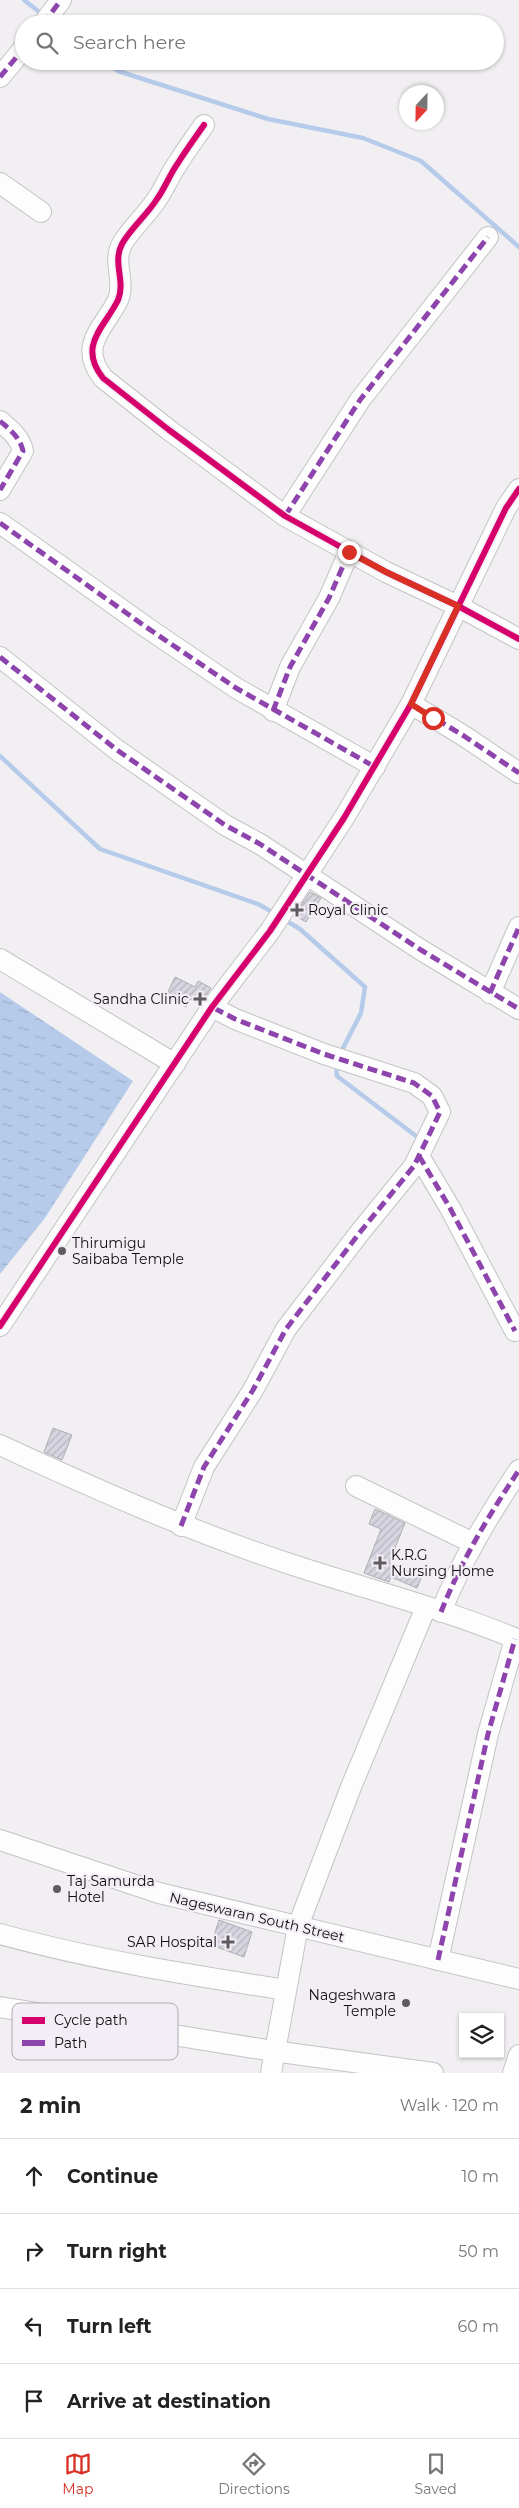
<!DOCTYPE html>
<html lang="en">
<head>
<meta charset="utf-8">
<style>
  body { margin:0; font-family:Montserrat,sans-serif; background:#f6f6f6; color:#222 }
  .controls { position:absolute; right:15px; bottom:15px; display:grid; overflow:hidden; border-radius:0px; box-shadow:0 1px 4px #0004 }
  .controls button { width:45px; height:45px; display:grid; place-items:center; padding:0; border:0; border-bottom:1px solid #e0e0e0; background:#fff; color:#222; font:25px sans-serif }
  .compass { position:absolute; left:399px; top:85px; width:45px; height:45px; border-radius:50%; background:#fff; box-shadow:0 1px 4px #0004; rotate:202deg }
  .stop { position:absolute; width:15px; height:15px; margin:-11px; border:4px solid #d93025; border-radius:50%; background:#fff }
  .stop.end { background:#d93025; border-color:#fff; box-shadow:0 1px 5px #0008 }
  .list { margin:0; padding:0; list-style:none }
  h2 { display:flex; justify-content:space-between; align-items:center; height:65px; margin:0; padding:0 20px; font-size:21px }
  h2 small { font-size:16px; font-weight:400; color:#767676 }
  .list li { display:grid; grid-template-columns:32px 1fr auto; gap:15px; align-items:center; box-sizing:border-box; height:75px; padding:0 20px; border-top:1px solid #e0e0e0 }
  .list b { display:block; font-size:19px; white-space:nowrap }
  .list em { font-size:16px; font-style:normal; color:#767676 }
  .icon { flex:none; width:28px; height:28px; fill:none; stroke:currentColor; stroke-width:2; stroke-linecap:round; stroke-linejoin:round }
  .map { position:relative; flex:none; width:519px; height:2073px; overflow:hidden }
  .search { position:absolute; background:#fff; box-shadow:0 1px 4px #0004; left:15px; right:15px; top:15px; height:55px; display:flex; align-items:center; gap:12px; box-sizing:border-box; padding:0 18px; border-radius:28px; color:#767676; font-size:19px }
  .sheet { height:365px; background:#fff }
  nav { display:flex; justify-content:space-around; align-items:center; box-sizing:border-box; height:70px; border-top:1px solid #e0e0e0; background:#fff; font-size:14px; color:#767676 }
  nav a { display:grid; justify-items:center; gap:2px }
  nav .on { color:#d93025 }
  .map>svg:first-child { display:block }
  .water { fill:url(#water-ripples) }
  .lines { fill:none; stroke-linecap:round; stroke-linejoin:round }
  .stream { stroke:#b6cbea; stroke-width:4.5 }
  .building { fill:url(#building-hatch); stroke:#afaeb1 }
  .minor-casing { stroke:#c5c3c6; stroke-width:22 }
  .minor { stroke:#fdfdfd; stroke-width:20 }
  .quiet { stroke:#8e44ad; stroke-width:5; stroke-dasharray:10 5; stroke-linecap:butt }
  .cycleway-casing { stroke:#f3edf5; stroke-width:9 }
  .cycleway { stroke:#d6006c; stroke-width:6 }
  .route { stroke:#d93025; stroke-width:6 }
  .poi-dot { fill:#5e5c5f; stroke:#f3edf5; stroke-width:2 }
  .labels { text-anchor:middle; stroke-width:4.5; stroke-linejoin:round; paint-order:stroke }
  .poi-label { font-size:14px; fill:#0f0d10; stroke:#f3edf5; text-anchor:start }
  .street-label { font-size:14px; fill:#0f0d10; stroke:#f3edf5 }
  .key { fill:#f3edf5; stroke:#afaab0; stroke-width:1 }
  .key-label { font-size:14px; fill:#0f0d10 }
</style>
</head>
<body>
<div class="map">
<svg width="519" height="2073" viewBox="0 0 519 2073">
  <defs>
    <pattern id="water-ripples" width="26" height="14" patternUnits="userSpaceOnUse" patternTransform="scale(1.25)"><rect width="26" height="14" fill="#b6cbea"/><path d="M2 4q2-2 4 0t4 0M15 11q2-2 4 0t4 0" fill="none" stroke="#9badc8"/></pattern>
    <pattern id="building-hatch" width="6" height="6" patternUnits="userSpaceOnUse" patternTransform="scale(1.25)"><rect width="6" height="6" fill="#d6d5e0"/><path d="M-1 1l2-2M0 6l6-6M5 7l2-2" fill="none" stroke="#b6b6bf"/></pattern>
  </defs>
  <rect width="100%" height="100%" fill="#f2eff3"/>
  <polygon class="water" points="0,992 133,1081 45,1218 0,1274"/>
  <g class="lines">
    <g class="stream">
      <polyline points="24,0 43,15"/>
      <polyline points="104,61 118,71 268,119 363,138 421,161 519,247"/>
      <polyline points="0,756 100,849 258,904 276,914"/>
      <polyline points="285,920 300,929 365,987 361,1013 340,1054"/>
      <polyline points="336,1064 337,1076 416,1136 419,1140"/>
    </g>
  </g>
  <g class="building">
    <polygon points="310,892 321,898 306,922 294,915"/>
    <polygon points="175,977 195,987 198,981 211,988 200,1004 190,999 186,1007 166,996"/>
    <polygon points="53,1428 72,1435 62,1460 44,1452"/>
    <polygon points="375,1509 405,1523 389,1563 422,1576 417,1588 391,1577 389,1582 364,1573 381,1529 369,1524"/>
    <polygon points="219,1920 252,1932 244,1957 211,1945"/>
  </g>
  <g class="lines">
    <defs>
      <g id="minor">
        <polyline points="43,24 61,0"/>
        <polyline points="0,77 24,48"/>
        <path d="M204 125C195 138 186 150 178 163 170 174 165 188 157 199 147 215 131 228 122 244 112 263 126 281 118 300 105 327 77 345 103 378L169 430 285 516 386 572 458 606 519 639"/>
        <polyline points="0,183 41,212"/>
        <path d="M0 421C10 430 20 437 23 451L0 490"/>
        <polyline points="285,516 360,400 488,237"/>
        <polyline points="0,523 146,627 236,688 375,767"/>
        <polyline points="0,657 117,750 225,825 260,844 421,950 519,1009"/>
        <polyline points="411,704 464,736 519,773"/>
        <polyline points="273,711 290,667 329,598 349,552"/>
        <polyline points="0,959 175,1064"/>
        <polyline points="490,993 519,927"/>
        <polyline points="419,1156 450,1208 515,1331"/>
        <polyline points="0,1326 212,1007 270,931 344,818 411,704 506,508 519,489"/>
        <path d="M0 1445C95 1489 190 1531 290 1564 366 1589 445 1609 519 1640"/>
        <polyline points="356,1486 473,1543"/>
        <polyline points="181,1526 204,1467 253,1390 286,1329 361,1231 414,1166 440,1112 432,1096 414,1083 324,1054 235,1019 212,1007"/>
        <path d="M441 1612C461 1561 489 1515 519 1470"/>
        <polyline points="0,1840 159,1893 519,1979"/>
        <path d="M0 1934C94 1960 190 1975 286 1990"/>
        <polyline points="438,1960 488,1734 515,1639"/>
        <polyline points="0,2007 273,2051 433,2073"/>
        <polyline points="271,2073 298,1926 351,1787 426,1607"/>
        <polyline points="513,2073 519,2055"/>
      </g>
    </defs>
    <use href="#minor" class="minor-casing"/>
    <use href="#minor" class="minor"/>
    <g class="quiet">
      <polyline points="43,24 61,0"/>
      <polyline points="0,77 24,48"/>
      <path d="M0 421C10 430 20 437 23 451L0 490"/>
      <polyline points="285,516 360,400 488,237"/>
      <polyline points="0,523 146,627 236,688 375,767"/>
      <polyline points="0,657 117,750 225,825 260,844 421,950 519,1009"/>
      <polyline points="411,704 464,736 519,773"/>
      <polyline points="273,711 290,667 329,598 349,552"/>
      <polyline points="490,993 519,927"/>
      <polyline points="419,1156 450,1208 515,1331"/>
      <polyline points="181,1526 204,1467 253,1390 286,1329 361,1231 414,1166 440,1112 432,1096 414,1083 324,1054 235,1019 212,1007"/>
      <path d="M441 1612C461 1561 489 1515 519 1470"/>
      <polyline points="438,1960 488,1734 515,1639"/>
    </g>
    <defs>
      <g id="cycleway">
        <path d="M204 125C195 138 186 150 178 163 170 174 165 188 157 199 147 215 131 228 122 244 112 263 126 281 118 300 105 327 77 345 103 378L169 430 285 516 386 572 458 606 519 639"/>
        <polyline points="0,1326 212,1007 270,931 344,818 411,704 506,508 519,489"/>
      </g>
    </defs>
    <use href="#cycleway" class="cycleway-casing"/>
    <use href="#cycleway" class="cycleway"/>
  </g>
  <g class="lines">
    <polyline class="route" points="349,552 386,572 458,606 411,704 433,718"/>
  </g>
  <g class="poi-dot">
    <path d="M294.5 902.5h5v5h5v5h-5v5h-5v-5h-5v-5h5z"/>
    <path d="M197.5 991.5h5v5h5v5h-5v5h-5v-5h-5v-5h5z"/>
    <circle cx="62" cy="1251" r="5"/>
    <path d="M377.5 1555.5h5v5h5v5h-5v5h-5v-5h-5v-5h5z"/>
    <circle cx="57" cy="1889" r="5"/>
    <path d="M225.5 1934.5h5v5h5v5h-5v5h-5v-5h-5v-5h5z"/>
    <circle cx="406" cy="2003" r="5"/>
  </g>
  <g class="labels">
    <g class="poi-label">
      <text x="308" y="915">Royal Clinic</text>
      <text x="189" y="1004" text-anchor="end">Sandha Clinic</text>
      <text x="72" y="1248">Thirumigu<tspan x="72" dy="16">Saibaba Temple</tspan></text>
      <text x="391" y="1560">K.R.G<tspan x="391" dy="16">Nursing Home</tspan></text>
      <text x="67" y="1886">Taj Samurda<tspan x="67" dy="16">Hotel</tspan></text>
      <text x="217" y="1947" text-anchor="end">SAR Hospital</text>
      <text x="396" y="2000" text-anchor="end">Nageshwara<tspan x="396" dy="16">Temple</tspan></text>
    </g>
    <g class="street-label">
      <text transform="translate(257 1917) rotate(13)" y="5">Nageswaran South Street</text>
    </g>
  </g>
  <rect x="12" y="2003" width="166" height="57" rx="8" class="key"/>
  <rect x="22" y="2017" width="23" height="7" fill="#d6006c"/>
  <rect x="22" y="2040" width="23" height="6" fill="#8e44ad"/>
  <g class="key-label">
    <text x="54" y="2025">Cycle path</text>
    <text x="54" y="2048">Path</text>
  </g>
</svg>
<div class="controls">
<button><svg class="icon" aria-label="layers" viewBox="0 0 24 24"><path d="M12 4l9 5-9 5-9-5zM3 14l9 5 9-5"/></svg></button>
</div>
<svg class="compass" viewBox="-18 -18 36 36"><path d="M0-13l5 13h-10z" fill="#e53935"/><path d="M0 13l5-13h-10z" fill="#767676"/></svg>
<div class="stop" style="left:433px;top:718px"></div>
<div class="stop end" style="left:349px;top:552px"></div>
<div class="search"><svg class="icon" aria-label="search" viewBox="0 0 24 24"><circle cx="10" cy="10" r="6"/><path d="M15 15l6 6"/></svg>Search here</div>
</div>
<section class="sheet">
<h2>2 min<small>Walk · 120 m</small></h2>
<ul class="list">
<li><svg class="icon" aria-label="ahead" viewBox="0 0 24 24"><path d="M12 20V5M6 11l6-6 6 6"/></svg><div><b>Continue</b></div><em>10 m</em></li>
<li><svg class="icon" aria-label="right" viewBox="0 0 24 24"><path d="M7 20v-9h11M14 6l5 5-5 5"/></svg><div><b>Turn right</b></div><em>50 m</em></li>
<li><svg class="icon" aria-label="left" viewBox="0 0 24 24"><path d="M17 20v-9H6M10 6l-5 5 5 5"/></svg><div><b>Turn left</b></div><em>60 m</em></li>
<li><svg class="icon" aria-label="arrive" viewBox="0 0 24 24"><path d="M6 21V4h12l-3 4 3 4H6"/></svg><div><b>Arrive at destination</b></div></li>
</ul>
</section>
<nav>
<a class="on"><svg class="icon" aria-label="map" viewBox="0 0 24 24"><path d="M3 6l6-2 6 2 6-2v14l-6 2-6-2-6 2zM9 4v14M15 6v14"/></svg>Map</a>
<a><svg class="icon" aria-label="directions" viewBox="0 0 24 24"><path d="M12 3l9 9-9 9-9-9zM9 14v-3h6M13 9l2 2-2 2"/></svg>Directions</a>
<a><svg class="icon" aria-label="saved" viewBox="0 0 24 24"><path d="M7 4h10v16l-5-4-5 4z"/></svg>Saved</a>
</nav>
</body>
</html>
